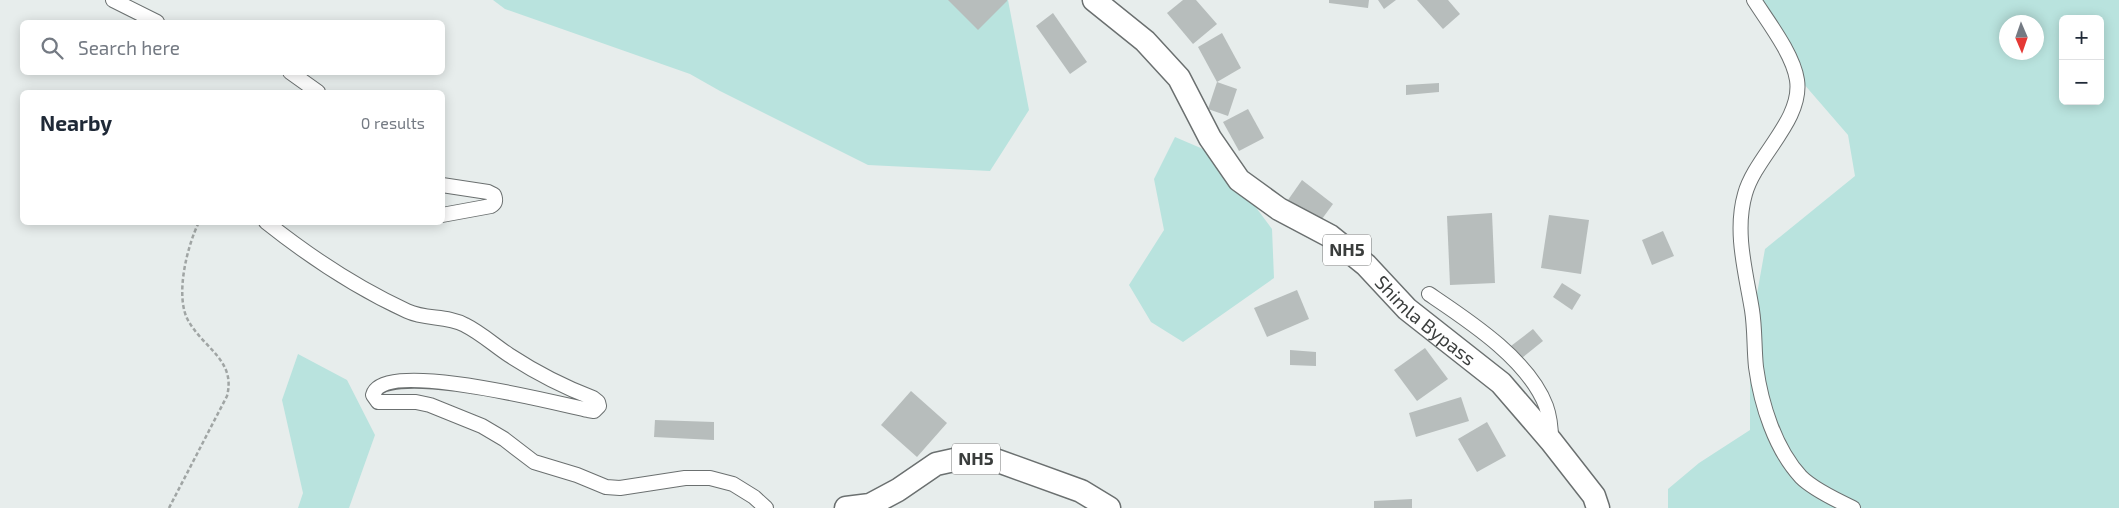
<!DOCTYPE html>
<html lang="en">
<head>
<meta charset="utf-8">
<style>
  body { margin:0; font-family:"Exo 2",sans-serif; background:#f2f2f3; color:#1f2937 }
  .controls { position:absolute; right:15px; top:15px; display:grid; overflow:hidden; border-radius:8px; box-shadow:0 2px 12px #0003 }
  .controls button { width:45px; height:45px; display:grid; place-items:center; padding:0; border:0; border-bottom:1px solid #e0e1e3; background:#fff; color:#1f2937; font:25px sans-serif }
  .compass { position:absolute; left:1999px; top:15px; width:45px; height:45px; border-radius:50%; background:#fff; box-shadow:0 2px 12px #0003; rotate:178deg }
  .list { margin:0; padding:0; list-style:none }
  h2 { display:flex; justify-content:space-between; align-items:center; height:65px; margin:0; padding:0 20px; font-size:21px }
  h2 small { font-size:16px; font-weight:400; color:#747a83 }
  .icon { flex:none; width:28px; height:28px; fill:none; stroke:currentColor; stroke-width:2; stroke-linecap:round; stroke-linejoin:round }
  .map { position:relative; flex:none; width:2119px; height:508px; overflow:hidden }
  .search { position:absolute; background:#fff; box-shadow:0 2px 12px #0003; left:20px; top:20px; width:425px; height:55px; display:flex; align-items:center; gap:12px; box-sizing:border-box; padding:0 18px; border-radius:8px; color:#747a83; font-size:19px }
  .panel { position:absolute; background:#fff; box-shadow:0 2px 12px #0003; left:20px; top:90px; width:425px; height:135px; border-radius:8px }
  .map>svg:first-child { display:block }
  .green { fill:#b9e3de; fill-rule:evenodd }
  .building { fill:#b7bdbc }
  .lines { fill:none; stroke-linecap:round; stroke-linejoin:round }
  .minor-casing { stroke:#6b7070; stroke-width:16 }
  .trunk-casing { stroke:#6b7070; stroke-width:25 }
  .path { stroke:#a0a5a4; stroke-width:2.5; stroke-dasharray:4 2.5; stroke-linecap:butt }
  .minor { stroke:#fff; stroke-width:14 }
  .trunk { stroke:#fff; stroke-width:22 }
  .labels { text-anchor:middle; stroke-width:4; stroke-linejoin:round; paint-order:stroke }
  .shield { fill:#fff; stroke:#757776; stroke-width:1 }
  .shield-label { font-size:18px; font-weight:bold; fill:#3a3d3c }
  .street-label { font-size:19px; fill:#3a3d3c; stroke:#fff }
</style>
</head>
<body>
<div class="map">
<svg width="2119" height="508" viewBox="0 0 2119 508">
  <rect width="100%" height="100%" fill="#e7edec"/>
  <g class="green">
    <polygon points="493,0 1008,0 1029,110 990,171 868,165 720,91 690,74 505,9"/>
    <path d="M1757 0H2119V508H1668V489L1699 463 1750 430V333L1765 249 1855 176 1848 135 1790 68ZM2063 19H2100V101H2063ZM2006 22H2036V52H2006Z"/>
    <polygon points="1175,137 1217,155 1272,229 1274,278 1183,342 1151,322 1129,285 1164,230 1154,179"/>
    <polygon points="298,354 347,380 375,435 349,508 298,508 303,493 282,400"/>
  </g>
  <g class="building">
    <polygon points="948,0 1007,0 1007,1 978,30"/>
    <polygon points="1183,0 1196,0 1217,24 1193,44 1167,13"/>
    <polygon points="1329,0 1369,0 1368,8 1329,3"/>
    <polygon points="1378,0 1396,0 1384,9"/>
    <polygon points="1417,0 1448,0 1460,14 1443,29"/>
    <polygon points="1053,13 1087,62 1070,74 1036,26"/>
    <polygon points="1222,33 1241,68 1217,82 1198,47"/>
    <polygon points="1217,82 1237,89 1228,116 1208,109"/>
    <polygon points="1439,83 1439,92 1406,95 1406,85"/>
    <polygon points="1248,109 1264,138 1239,151 1223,122"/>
    <polygon points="1302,180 1333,204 1319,223 1288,200"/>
    <polygon points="1492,213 1495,283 1450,285 1447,216"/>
    <polygon points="1549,215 1589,220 1581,274 1541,268"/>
    <polygon points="1663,231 1674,256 1652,265 1642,240"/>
    <polygon points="1562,283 1581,295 1572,310 1553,297"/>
    <polygon points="1297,290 1309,319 1267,337 1254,308"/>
    <polygon points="1533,329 1543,341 1517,362 1507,349"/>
    <polygon points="1425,348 1448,379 1417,401 1394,370"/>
    <polygon points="1290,350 1316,352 1316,366 1290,365"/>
    <polygon points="911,391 947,423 917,457 881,425"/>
    <polygon points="1461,397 1469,421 1416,437 1409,413"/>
    <polygon points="655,420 714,422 714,440 654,437"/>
    <polygon points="1487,422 1506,456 1477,472 1458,439"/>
    <polygon points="1412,499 1412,508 1374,508 1374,501"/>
  </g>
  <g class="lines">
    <defs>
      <g id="minor">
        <polyline points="113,0 157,22"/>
        <path d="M1754 0C1768 22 1793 54 1797 80 1803 120 1755 157 1745 194 1734 232 1746 273 1752 310 1755 329 1754 348 1756 367 1761 404 1775 449 1801 477 1813 489 1838 501 1853 508"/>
        <polyline points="290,72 318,92"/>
        <path d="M442 185 488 192 494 195C496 200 496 203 491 206L442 215"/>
        <path d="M266 222C310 257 357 288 407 311 426 320 447 315 465 325 481 333 494 345 509 355 535 372 564 387 593 398L598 402 599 406 594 411 588 410C559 404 383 358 373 395L378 402H416L430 405 482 426 504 439 534 462 577 475 606 487 620 488 685 478H710L733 484 754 497 766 508"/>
        <path d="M1429 294C1469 321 1528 359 1546 406 1550 417 1551 429 1551 440"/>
      </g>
      <g id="trunk">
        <path id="s1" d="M1094 0 1145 41 1179 78 1210 138 1239 180 1279 209 1330 236 1366 265 1407 309 1501 383 1551 441 1594 496 1598 508"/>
        <polyline points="846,508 870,505 898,490 936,464 963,458 998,461 1081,491 1109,508"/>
      </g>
    </defs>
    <use href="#minor" class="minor-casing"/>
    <use href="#trunk" class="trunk-casing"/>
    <path class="path" d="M169 508 227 396C236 361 205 349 189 322 174 298 187 246 199 222"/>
    <use href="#minor" class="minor"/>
    <use href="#trunk" class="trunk"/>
  </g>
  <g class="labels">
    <g class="shield">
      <rect x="1323" y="234.5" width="48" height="31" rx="4"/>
      <rect x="952" y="443.5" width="48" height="31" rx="4"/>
    </g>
    <g class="shield-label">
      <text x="1347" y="256">NH5</text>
      <text x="976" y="465">NH5</text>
    </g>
    <g class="street-label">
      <text dy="7" stroke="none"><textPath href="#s1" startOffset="469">Shimla Bypass</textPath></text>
    </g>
  </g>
</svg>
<div class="controls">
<button>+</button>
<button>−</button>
</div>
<svg class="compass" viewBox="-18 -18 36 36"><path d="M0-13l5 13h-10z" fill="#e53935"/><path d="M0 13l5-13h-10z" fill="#747a83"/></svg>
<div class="search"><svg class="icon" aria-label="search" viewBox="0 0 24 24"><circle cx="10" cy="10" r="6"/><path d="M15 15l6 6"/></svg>Search here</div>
<section class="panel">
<h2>Nearby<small>0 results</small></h2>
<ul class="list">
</ul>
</section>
</div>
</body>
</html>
